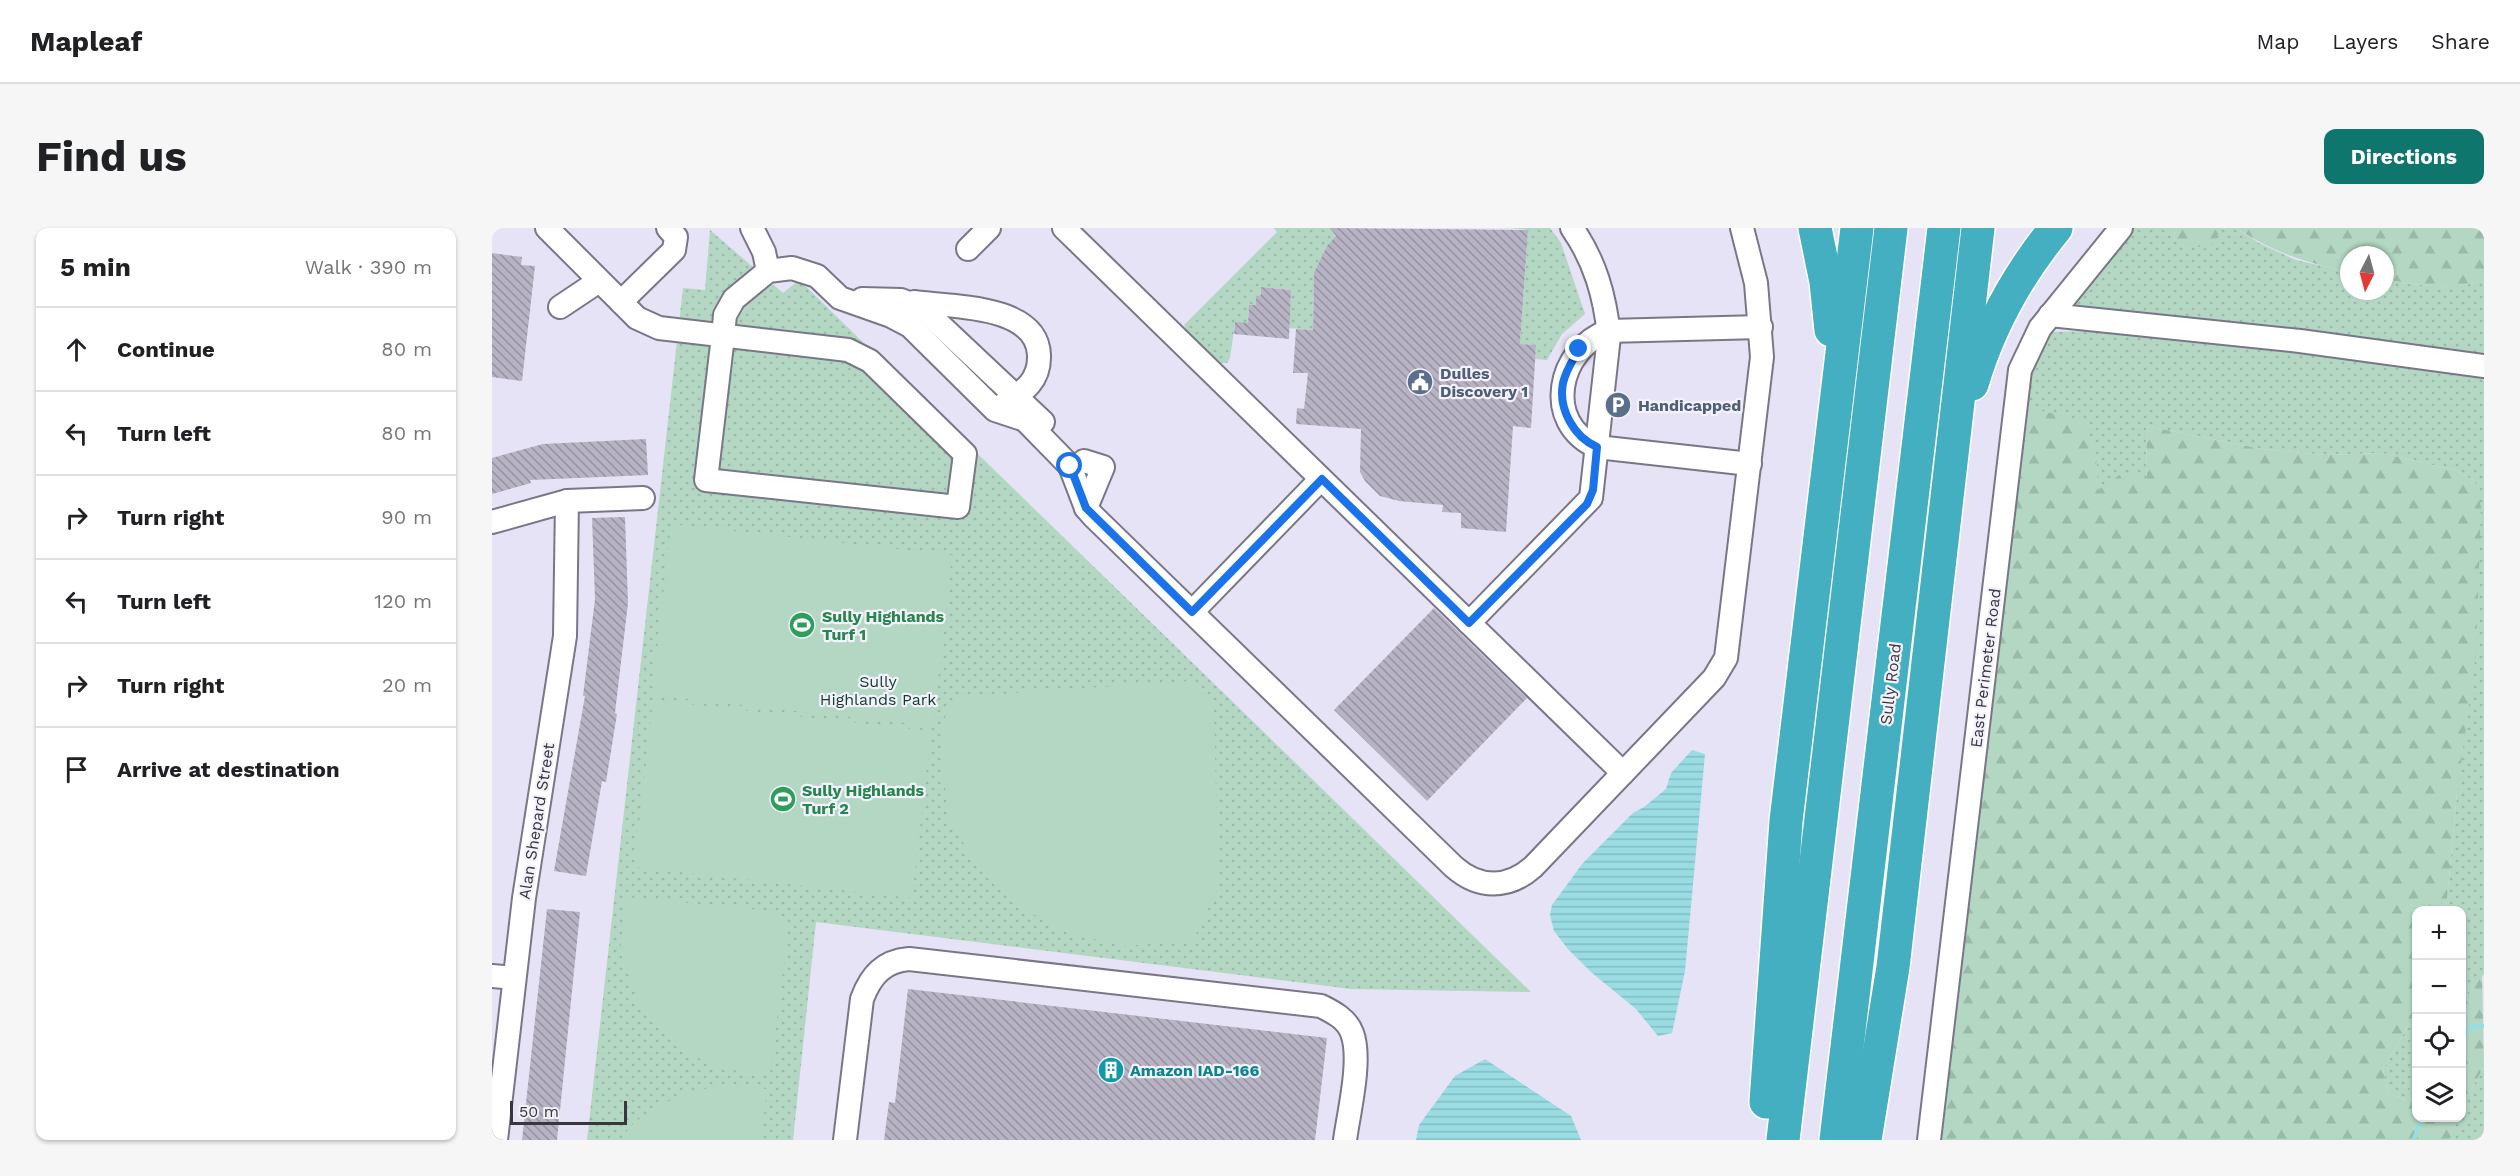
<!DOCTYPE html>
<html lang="en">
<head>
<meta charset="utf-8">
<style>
  body { margin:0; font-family:"Work Sans",sans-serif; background:#f6f6f6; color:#202124 }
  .controls { position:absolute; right:18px; bottom:18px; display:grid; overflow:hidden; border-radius:12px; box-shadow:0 2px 4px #0004 }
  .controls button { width:54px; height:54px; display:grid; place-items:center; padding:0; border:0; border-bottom:2px solid #e0e0e0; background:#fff; color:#202124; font:30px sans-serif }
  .compass { position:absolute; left:1848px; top:18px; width:54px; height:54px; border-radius:50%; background:#fff; box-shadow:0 2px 4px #0004; rotate:186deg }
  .scale { position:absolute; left:18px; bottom:15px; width:117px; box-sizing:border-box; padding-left:6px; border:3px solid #37373d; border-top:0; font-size:16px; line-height:21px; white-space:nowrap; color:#37373d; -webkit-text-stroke:4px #f3f2fc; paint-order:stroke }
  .stop { position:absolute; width:18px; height:18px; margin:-14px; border:4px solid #1a73e8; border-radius:50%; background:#fff }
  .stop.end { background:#1a73e8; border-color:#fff; box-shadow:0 2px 6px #0008 }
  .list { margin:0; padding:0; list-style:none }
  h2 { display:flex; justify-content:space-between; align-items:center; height:78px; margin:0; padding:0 24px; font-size:26px }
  h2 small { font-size:20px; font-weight:400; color:#757577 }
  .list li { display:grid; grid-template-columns:39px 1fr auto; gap:18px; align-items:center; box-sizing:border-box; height:84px; padding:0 24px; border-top:2px solid #e0e0e0 }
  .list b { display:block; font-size:22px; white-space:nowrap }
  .list em { font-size:20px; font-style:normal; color:#757577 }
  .icon { flex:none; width:33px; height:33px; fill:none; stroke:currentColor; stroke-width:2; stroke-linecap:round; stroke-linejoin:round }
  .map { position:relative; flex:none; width:1992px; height:912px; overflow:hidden; border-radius:12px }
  header { display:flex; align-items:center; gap:36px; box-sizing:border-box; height:84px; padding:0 30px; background:#fff; border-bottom:2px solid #e0e0e0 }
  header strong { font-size:28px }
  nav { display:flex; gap:33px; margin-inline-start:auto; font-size:21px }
  .intro { display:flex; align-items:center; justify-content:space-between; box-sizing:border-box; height:144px; padding:0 36px }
  h1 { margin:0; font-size:42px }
  .button { padding:15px 27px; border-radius:12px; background:#0f766e; color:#fff; font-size:21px; font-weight:700 }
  main { display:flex; gap:36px; padding:0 36px }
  aside { flex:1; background:#fff; border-radius:12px; box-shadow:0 2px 4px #0004 }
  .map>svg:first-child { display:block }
  .grass { fill:url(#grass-dots) }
  .forest { fill:url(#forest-firs) }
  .pitch { fill:#b3d7c3 }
  .water { fill:url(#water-rules) }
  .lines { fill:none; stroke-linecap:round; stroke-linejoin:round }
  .stream { stroke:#99dce2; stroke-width:4.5 }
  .building { fill:url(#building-back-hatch) }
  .minor-casing { stroke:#797787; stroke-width:26 }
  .highway-casing { stroke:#fff; stroke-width:36 }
  .minor { stroke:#fff; stroke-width:22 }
  .highway { stroke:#44afc1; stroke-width:33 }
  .route { stroke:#1a73e8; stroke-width:8 }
  .labels { text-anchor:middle; stroke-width:4.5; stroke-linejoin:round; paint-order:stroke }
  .service-label { font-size:16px; font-weight:bold; fill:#4e5e75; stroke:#f3f2fc; text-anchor:start }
  .leisure-label { font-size:16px; font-weight:bold; fill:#27864d; stroke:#f3f2fc; text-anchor:start }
  .street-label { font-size:16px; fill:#37373d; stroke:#f3f2fc }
  .park-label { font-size:16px; fill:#0f3b28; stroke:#f3f2fc }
  .culture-label { font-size:16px; font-weight:bold; fill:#0d838f; stroke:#f3f2fc; text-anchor:start }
</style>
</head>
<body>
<header>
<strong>Mapleaf</strong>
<nav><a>Map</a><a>Layers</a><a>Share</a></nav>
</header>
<div class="intro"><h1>Find us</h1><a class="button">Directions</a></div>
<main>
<aside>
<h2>5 min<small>Walk · 390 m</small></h2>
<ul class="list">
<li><svg class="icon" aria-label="ahead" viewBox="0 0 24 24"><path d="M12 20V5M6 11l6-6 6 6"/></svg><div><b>Continue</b></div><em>80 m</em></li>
<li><svg class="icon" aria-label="left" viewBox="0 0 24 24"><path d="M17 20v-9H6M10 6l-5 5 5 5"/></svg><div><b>Turn left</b></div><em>80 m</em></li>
<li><svg class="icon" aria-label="right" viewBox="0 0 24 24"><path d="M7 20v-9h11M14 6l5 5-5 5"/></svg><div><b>Turn right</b></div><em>90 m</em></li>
<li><svg class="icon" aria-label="left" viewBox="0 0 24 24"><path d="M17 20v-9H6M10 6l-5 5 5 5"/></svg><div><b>Turn left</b></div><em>120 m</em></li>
<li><svg class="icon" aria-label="right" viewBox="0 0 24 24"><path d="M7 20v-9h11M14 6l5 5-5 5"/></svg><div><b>Turn right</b></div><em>20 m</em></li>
<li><svg class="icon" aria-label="arrive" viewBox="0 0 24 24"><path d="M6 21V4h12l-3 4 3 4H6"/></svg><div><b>Arrive at destination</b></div></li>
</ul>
</aside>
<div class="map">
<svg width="1992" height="912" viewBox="0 0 1992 912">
  <defs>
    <pattern id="grass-dots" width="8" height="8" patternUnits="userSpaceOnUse" patternTransform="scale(1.5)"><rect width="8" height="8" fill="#b3d7c3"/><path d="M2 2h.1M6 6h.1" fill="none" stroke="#9bb9a8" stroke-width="1.8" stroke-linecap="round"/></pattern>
    <pattern id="forest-firs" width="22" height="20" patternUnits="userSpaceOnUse" patternTransform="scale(1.5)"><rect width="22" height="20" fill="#b3d7c3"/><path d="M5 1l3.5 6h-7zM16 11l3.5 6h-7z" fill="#9bb9a8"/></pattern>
    <pattern id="water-rules" width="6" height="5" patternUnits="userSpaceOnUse" patternTransform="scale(1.5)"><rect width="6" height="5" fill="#99dce2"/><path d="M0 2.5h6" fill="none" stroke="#84bdc3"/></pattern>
    <pattern id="building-back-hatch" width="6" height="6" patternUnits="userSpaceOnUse" patternTransform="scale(1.5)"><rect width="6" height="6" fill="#b7b3c4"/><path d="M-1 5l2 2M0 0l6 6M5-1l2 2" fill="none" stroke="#9692a0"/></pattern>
  </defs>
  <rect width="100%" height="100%" fill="#e5e3f5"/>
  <g class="grass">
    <path d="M782 0H838L844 8C818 38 822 64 821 102L797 100 799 62 770 59 769 67 764 68V77H757L756 95H743L738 130 735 135H725L698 108 692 97 785 4Z"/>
    <polygon points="1058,0 1069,15 1093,86 1070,106 1055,132 1043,131 1044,117 1028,116 1036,2 1019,0"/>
    <path d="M1638 0H1682L1683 13 1734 0H1744L1767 15 1804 32 1857 44V63H1893V51C1926 58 1959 62 1992 53V129L1579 80 1580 68Z"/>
    <polygon points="218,2 291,65 307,52 1039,764 859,761 324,694 301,912 95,912 191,60 213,62"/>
    <polygon points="1595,103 1807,123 1992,148 1992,746 1970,775 1970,682 1954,682 1965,565 1983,253 1962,242 1890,225 1835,227 1770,221 1654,198 1655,249 1605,262 1604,224 1489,537 1529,171 1547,114 1560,104"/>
    <polygon points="1924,784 1924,846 1914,872 1896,865 1891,841"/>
    <polygon points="1992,839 1992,912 1958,912 1964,890 1970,890 1970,877"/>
  </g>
  <g class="forest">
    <polygon points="1682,0 1734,0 1730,1 1716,21 1683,13"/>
    <path d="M1744 0H1992V53C1959 62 1926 58 1893 51V27H1857V44C1812 34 1783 25 1744 0Z"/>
    <polygon points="1538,180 1591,193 1604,224 1606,262 1629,246 1655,249 1654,198 1770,221 1835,227 1890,225 1962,242 1983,253 1989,280 1984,425 1965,565 1954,682 1924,682 1924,784 1891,841 1896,865 1913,872 1924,846 1924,890 1964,890 1958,912 1446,912 1488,537"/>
    <polygon points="1990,746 1992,839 1970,877 1970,775"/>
  </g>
  <g class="pitch">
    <polygon points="179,296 460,327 441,498 160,467"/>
    <polygon points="697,453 722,476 726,659 701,713 630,718 562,701 502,657 456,594 448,501 462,469"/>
    <polygon points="161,472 439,503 420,670 142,639"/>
    <polygon points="134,669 280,683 296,703 278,847 224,840 182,816 148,778 128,724"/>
    <path d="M235 856 275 861 269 912H128C152 876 195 864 235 856Z"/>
  </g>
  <g class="water">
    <polygon points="1200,522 1213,526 1193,743 1180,805 1166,808 1144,781 1099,744 1076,721 1062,703 1058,687 1060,677 1091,635 1141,585 1152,579 1174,561 1179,545"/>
    <polygon points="993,831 1079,888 1089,912 924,912 927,897 963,848"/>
  </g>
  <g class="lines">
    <g class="stream">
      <polyline points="1970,809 1979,799 1992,798"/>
      <polyline points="1922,912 1930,890"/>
    </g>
  </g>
  <g class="building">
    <polygon points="838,0 1036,2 1028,116 1044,117 1039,200 1021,198 1014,304 969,300 969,285 950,284 951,277 907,273 888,268 873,253 868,244 869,201 804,196 805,180 812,181 816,145 801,145 804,101 821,102 822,45 835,18 844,8"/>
    <polygon points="0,25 30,29 29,37 43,38 30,153 0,149"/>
    <polygon points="769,59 799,62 797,111 742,106 743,94 756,95 757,77 764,77 764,68 769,67"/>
    <polygon points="154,211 156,247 38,252 39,255 0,266 0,230 51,216"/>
    <polygon points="133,289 136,375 123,485 125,486 114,554 110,553 94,648 62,643 93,468 91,468 103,371 100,290"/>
    <polygon points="942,380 1035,470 935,573 842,482"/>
    <polygon points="55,681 88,684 65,912 30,912"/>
    <polygon points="416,761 835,810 823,912 392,912 397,874 403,875"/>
  </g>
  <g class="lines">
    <defs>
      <g id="minor">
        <path d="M55 0 145 90 167 100 356 122 378 133 473 226 466 279 214 252 231 108 233 87 242 71 276 43 300 40 325 48 348 70 399 88 418 98 503 182 533 192 578 238 594 280 601 288 962 639C987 661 1016 661 1041 639L1222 450 1234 430 1270 129 1264 55 1250 0"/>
        <polyline points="260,0 272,24 276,43"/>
        <polyline points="572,0 1131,545"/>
        <polyline points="476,21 497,0"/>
        <polyline points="370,71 409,72 431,81 551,194"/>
        <polyline points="129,74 182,22 184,9 176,0"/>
        <path d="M422 74C458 79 545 76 547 127 548 153 532 163 512 176"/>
        <polyline points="68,79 107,53"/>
        <polyline points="1558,87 1808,113 1992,138"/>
        <polyline points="592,233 611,239 594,280"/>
        <path d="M1258 236 1105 219C1050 195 1066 121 1116 103L1269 99"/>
        <polyline points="0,294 75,273 151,270"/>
        <polyline points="700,384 829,251"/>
        <path d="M977 395 1099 270 1117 108C1113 68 1103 33 1080 0"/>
        <polyline points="0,748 22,750"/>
        <polyline points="4,912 32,670 73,408 75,273"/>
        <path d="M353 912 370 771C379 747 392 733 417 731L829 778C841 784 855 791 860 805 870 831 857 883 853 912"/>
        <polyline points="1437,912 1528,142 1548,100 1629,0"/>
      </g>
      <g id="highway">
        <polyline points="1323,0 1334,54 1339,102"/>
        <path d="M1480 156C1497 99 1526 46 1564 0"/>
        <polyline points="1274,874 1294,593 1365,0"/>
        <polyline points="1291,912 1399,0"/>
        <polyline points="1344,912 1452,0"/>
        <polyline points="1373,912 1401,739 1486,0"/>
      </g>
    </defs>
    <use href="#minor" class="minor-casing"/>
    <use href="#highway" class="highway-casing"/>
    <use href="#minor" class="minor"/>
    <use href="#highway" class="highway"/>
  </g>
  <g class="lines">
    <path class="route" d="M578 238 594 280 700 384 830 251 977 395 1095 276 1101 262 1105 219C1082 209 1066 181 1071 155 1074 142 1081 132 1087 121"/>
  </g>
  <defs>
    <symbol id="civic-disc" viewBox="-11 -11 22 22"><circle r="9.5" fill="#5c6f8a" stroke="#f3f2fc"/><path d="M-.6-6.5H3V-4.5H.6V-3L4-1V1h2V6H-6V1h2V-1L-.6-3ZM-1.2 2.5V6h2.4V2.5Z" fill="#fff"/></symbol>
    <symbol id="parking-disc" viewBox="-11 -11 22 22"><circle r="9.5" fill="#5c6f8a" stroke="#f3f2fc"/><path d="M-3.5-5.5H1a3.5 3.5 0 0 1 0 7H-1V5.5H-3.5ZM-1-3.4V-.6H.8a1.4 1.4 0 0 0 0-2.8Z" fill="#fff"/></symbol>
    <symbol id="stadium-disc" viewBox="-11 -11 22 22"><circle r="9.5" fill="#2e9e5b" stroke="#f3f2fc"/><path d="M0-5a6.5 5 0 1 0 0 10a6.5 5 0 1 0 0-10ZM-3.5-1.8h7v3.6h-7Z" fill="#fff"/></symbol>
    <symbol id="building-disc" viewBox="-11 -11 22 22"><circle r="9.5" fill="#0f9aa8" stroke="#f3f2fc"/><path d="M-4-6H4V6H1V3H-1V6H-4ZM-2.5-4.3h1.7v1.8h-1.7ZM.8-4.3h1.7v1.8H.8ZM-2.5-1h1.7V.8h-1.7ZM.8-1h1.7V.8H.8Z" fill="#fff"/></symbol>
  </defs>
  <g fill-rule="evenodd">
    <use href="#civic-disc" x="913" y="139" width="30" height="30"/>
    <use href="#parking-disc" x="1111" y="162" width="30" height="30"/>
    <use href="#stadium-disc" x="295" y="382" width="30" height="30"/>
    <use href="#stadium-disc" x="276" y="556" width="30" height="30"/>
    <use href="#building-disc" x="604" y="827" width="30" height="30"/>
  </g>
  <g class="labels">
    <g class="service-label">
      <text x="948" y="151">Dulles<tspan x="948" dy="18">Discovery 1</tspan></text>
      <text x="1146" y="183">Handicapped</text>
    </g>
    <g class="leisure-label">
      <text x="330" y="394">Sully Highlands<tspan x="330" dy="18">Turf 1</tspan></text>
      <text x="310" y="568">Sully Highlands<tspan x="310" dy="18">Turf 2</tspan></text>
    </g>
    <g class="street-label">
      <text transform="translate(1493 440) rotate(-83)" y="6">East Perimeter Road</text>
      <text transform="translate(1398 456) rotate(-83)" y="6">Sully Road</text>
      <text transform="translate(44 593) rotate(-81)" y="6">Alan Shepard Street</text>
    </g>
    <g class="park-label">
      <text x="386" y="459">Sully<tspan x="386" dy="18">Highlands Park</tspan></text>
    </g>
    <g class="culture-label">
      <text x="638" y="848">Amazon IAD-166</text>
    </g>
  </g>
</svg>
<div class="controls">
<button>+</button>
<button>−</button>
<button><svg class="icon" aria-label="locate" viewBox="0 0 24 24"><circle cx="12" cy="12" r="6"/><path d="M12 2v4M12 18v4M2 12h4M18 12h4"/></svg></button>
<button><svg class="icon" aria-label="layers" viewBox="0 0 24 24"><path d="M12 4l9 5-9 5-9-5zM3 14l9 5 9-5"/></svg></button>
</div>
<svg class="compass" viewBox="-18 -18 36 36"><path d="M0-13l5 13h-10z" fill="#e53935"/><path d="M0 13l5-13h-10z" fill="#757577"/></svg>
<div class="scale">50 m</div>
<div class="stop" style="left:578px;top:238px"></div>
<div class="stop end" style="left:1087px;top:121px"></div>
</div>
</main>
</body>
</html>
